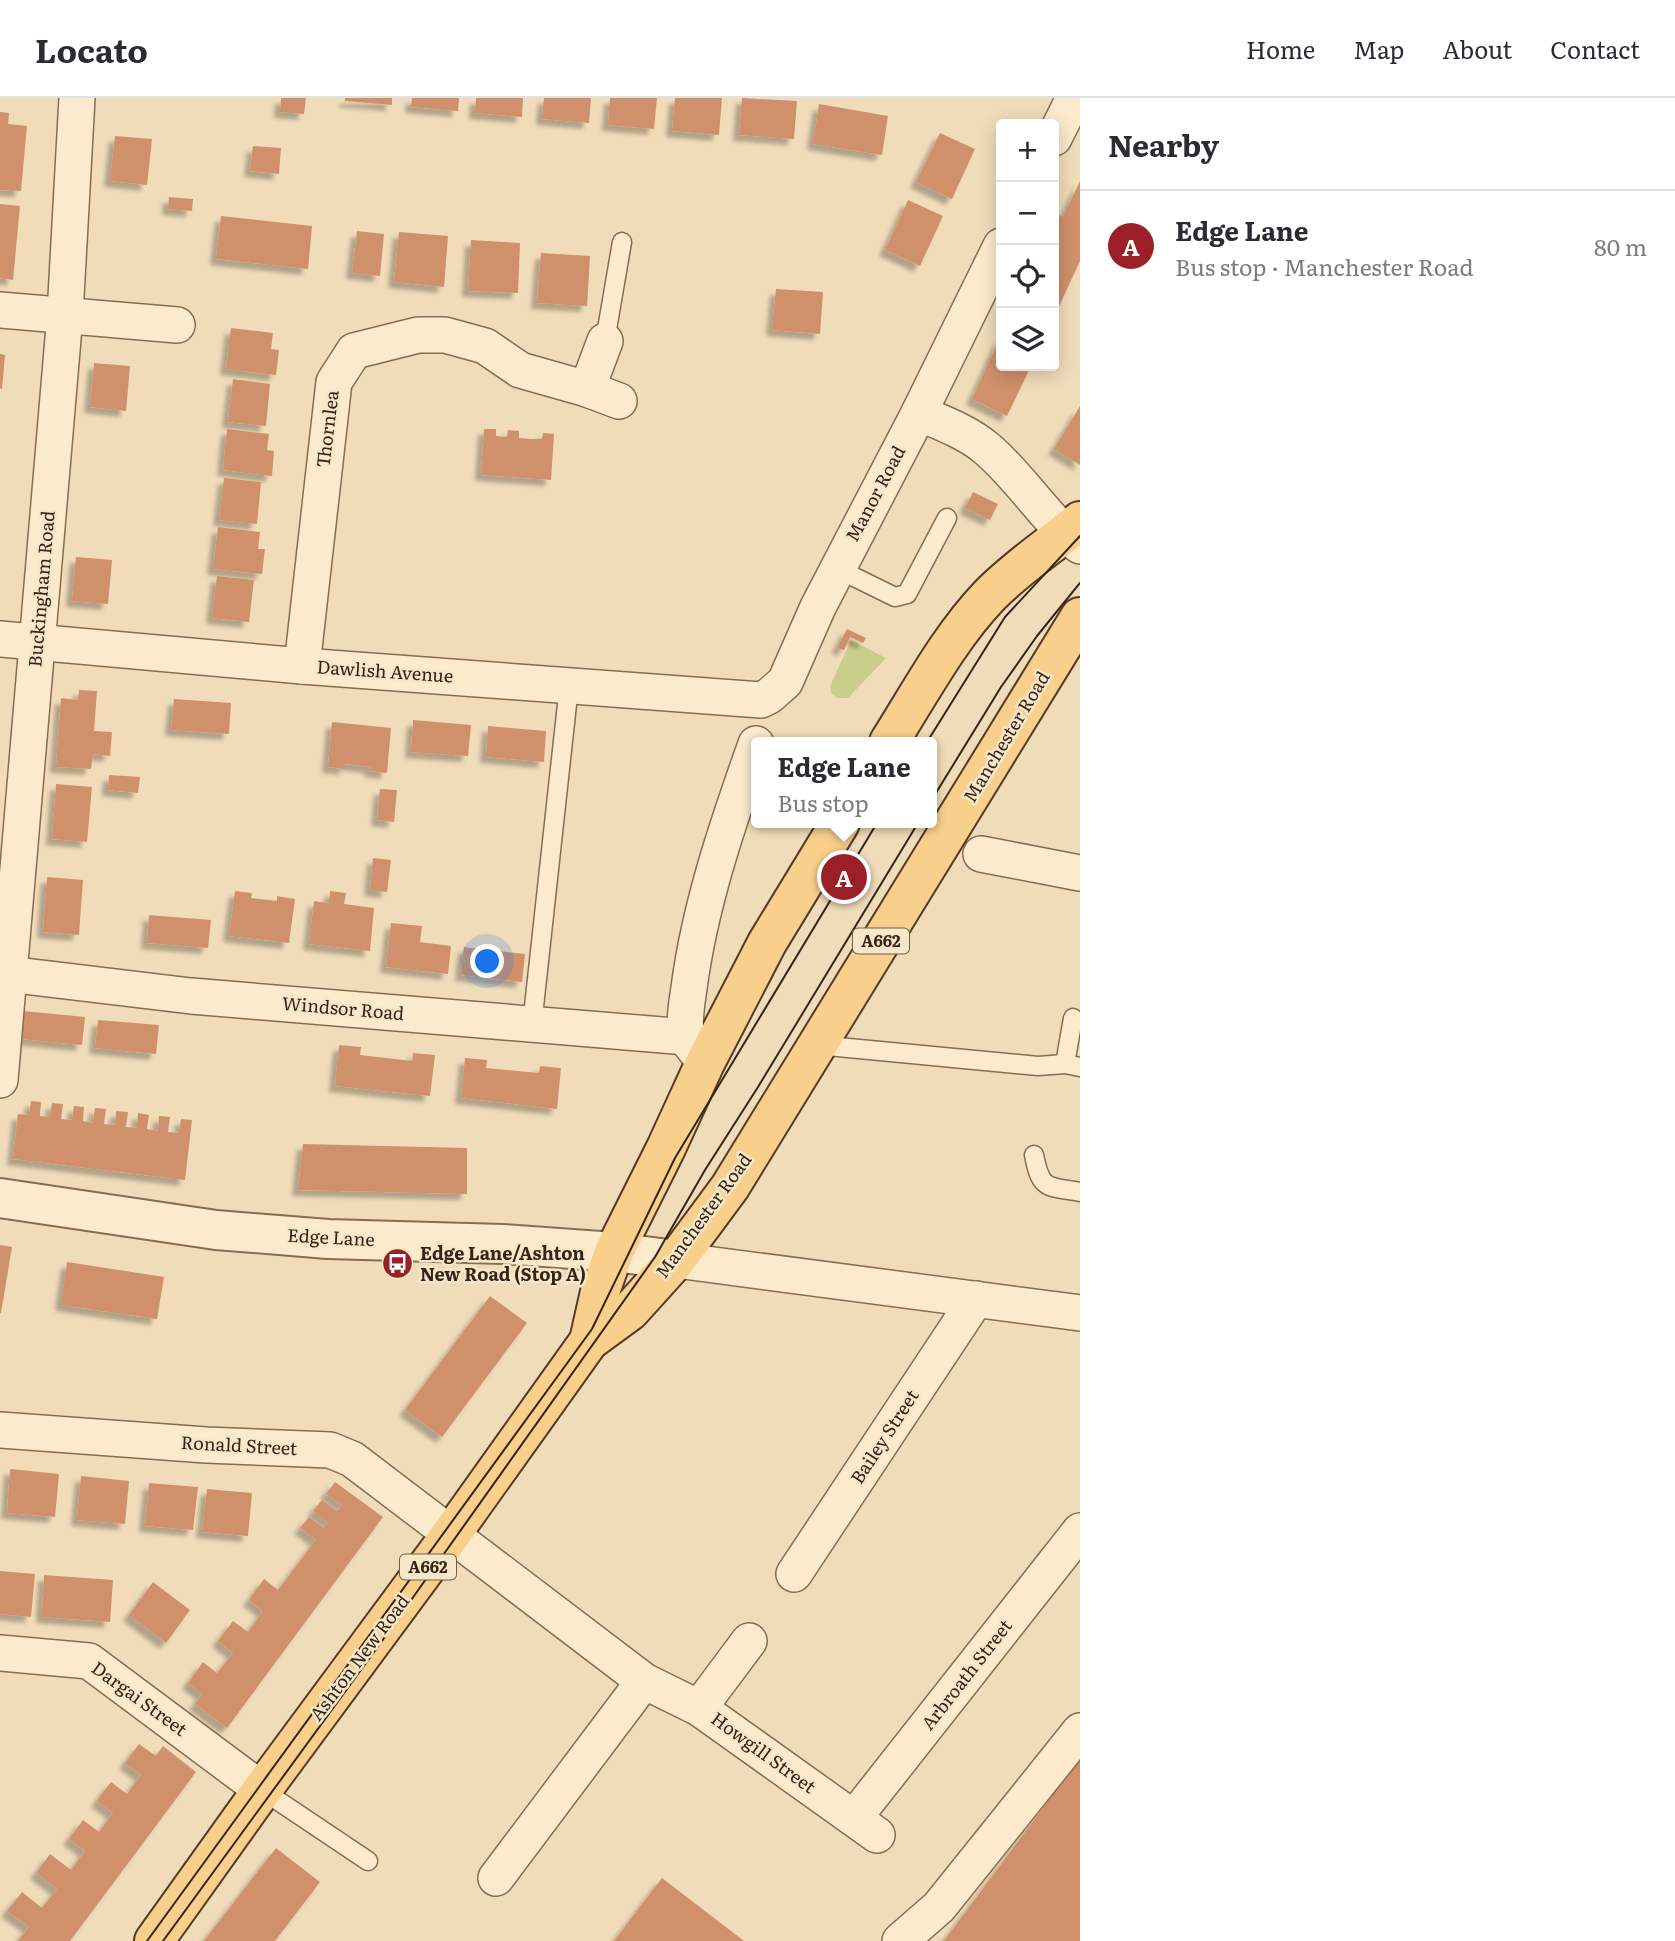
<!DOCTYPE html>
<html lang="en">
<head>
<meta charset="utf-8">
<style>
  body { margin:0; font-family:Literata,serif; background:#f7f7f7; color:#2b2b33 }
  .controls { position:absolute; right:21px; top:21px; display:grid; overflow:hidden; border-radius:7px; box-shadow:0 4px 18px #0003 }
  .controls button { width:63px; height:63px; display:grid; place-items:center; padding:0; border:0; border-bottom:2px solid #e1e1e2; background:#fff; color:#2b2b33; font:35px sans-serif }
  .you { position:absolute; left:488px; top:864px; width:24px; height:24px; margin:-18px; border:5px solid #fff; border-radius:50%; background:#1a73e8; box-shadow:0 0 0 10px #1a73e833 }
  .badge { display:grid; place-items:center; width:46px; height:46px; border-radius:50%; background:#9a1f27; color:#fff; font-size:23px; font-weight:700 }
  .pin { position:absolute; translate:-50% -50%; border:4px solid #fff; box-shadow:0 2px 7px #0006 }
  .popup { position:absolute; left:751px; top:639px; width:186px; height:91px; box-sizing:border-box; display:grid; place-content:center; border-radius:7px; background:#fff; filter:drop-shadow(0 2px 5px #0005); font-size:23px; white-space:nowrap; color:#7c7c81 }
  .popup b { font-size:26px; color:#2b2b33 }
  .popup::after { content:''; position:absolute; left:50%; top:100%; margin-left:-14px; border:14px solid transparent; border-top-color:#fff }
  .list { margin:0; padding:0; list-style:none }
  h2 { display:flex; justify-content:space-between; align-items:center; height:91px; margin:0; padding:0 28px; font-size:30px }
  h2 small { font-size:23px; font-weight:400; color:#7c7c81 }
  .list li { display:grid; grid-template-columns:46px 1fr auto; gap:21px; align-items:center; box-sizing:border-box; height:112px; padding:0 28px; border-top:2px solid #e1e1e2 }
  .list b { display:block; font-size:26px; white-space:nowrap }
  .list p { margin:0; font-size:23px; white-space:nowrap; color:#7c7c81 }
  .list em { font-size:23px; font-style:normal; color:#7c7c81 }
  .icon { flex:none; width:38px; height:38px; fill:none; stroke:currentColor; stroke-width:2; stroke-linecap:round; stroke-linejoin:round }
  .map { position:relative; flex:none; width:1080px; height:1843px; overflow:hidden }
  header { display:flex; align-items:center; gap:42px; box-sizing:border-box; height:98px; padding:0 35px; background:#fff; border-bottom:2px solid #e1e1e2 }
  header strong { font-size:33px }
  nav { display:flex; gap:38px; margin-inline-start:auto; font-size:24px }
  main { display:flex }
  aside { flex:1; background:#fff }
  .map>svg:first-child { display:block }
  .green { fill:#cace8d }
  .building { fill:#d1906c; filter:url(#shadow) }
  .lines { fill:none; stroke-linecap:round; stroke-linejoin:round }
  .service-casing { stroke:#876c53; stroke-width:21 }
  .minor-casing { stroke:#876c53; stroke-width:38 }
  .tertiary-casing { stroke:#876c53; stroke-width:42 }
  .primary-casing { stroke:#543a28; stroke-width:42 }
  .service { stroke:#fbeacc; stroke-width:18 }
  .minor { stroke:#fbeacc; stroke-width:35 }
  .tertiary { stroke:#fbeacc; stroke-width:38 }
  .primary { stroke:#f8d08c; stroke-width:38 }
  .tram { stroke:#352519; stroke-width:2 }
  .labels { text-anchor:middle; stroke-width:5; stroke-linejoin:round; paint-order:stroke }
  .shield { fill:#f7e7c9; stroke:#6f5f4e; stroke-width:2 }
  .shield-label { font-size:16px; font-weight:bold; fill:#352519 }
  .street-label { font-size:18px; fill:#352519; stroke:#f7e7c9 }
  .poi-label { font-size:18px; font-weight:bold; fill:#352519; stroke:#f7e7c9; text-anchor:start }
</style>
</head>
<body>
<header>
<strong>Locato</strong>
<nav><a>Home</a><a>Map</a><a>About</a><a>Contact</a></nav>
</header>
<main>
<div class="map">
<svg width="1080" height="1843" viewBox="0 0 1080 1843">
  <defs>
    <filter id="shadow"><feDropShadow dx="-6" dy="6" stdDeviation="2" flood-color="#0004"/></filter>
  </defs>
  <rect width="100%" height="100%" fill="#f0dcb9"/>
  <polygon class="green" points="851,542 886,560 848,600 837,600 831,595 830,588"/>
  <g class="building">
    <polygon points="281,0 306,0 304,16 280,14"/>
    <polygon points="345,0 392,0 392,7 345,3"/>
    <polygon points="412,0 459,0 458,13 411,9"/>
    <polygon points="476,0 523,0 522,19 475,15"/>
    <polygon points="544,0 591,0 589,25 542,21"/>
    <polygon points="610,0 657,0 654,31 608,27"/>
    <polygon points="675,0 722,0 719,37 672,33"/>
    <polygon points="742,0 797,3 794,41 739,37"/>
    <polygon points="819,6 888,18 882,57 813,46"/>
    <polygon points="0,14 9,15 8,26 27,28 21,93 0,92"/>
    <polygon points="940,35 975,51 952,101 916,84"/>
    <polygon points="115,38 152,41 147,87 110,83"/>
    <polygon points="253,48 281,50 279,76 250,73"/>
    <polygon points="1080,83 1080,163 1054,219 1054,126 1058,116 1063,119"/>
    <polygon points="169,99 193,101 192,113 168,111"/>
    <polygon points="908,102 943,118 920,168 885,152"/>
    <polygon points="0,106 20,108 13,182 0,180"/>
    <polygon points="221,118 312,128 308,171 216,161"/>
    <polygon points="357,133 384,136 380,178 352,175"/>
    <polygon points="399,134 448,138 444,189 394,184"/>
    <polygon points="471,142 520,145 518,195 468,193"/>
    <polygon points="541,155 590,158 587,208 537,205"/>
    <polygon points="776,191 823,194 820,236 772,232"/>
    <polygon points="231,230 273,235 271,251 279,252 276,277 226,271"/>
    <polygon points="1001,238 1001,268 1031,268 1007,318 972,301"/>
    <polygon points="0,256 5,257 2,291 0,290"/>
    <polygon points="94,265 130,268 126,313 90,309"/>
    <polygon points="233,281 270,286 266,328 228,324"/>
    <polygon points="1080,308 1080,367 1054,351"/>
    <polygon points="227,331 269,336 267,352 274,353 272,378 223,372"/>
    <polygon points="484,331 496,331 496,338 507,339 508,332 519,333 519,340 531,341 542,341 543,335 554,336 551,382 481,377"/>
    <polygon points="224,380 261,384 257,426 219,422"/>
    <polygon points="973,394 998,406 990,422 965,410"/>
    <polygon points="218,429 260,434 258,451 265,451 262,476 213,471"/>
    <polygon points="76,459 112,462 108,506 72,503"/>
    <polygon points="217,478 254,482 249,524 212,520"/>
    <polygon points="847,531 866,540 863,545 850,539 844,552 837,550"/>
    <polygon points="79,592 97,593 94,633 112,634 110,658 93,656 91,671 56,669 61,600 78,602"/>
    <polygon points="174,601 231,605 229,636 171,632"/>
    <polygon points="413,622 471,627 468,658 411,654"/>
    <polygon points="332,624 391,630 387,675 370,673 371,669 345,666 345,671 328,669"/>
    <polygon points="488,628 546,633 544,664 486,659"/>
    <polygon points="109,677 140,679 138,695 108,692"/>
    <polygon points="56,686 92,689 87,744 52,741"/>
    <polygon points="380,691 397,692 394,724 377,722"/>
    <polygon points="373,760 391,762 387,794 370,792"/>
    <polygon points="47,779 83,782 79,837 43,834"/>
    <polygon points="235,793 252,795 251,800 277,803 277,798 295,801 289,845 229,838"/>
    <polygon points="330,793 346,795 344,806 374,810 370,853 309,846 314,803 329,805"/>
    <polygon points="149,817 211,822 208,850 147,845"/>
    <polygon points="391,825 422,828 420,844 451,848 448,876 386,869"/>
    <polygon points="464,849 525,856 522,884 461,877"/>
    <polygon points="24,913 85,919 82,947 21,941"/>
    <polygon points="98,922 159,927 156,956 95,950"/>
    <polygon points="339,947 361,949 360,957 412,963 413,955 435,957 430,998 335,988"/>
    <polygon points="465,960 487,962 486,970 539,975 540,968 561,970 557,1011 461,1000"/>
    <polygon points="31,1003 41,1004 40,1018 50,1019 52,1005 63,1006 61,1021 72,1022 74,1008 84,1009 83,1023 93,1025 95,1010 106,1011 104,1026 115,1027 116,1013 128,1014 126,1029 137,1030 138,1015 149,1017 147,1031 158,1033 159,1018 170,1019 168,1034 179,1035 181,1021 192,1022 185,1082 13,1061 18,1016 29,1017"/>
    <polygon points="303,1046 467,1050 467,1096 298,1092"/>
    <polygon points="0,1147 12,1149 1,1215 0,1215"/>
    <polygon points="67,1164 164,1179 157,1221 61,1207"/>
    <polygon points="490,1198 527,1225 442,1339 405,1312"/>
    <polygon points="10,1371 59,1376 55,1419 7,1415"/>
    <polygon points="81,1378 129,1383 125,1426 77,1422"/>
    <polygon points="335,1384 383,1419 227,1630 195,1606 202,1596 188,1585 203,1564 217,1575 233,1555 218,1543 233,1523 248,1534 263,1513 249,1502 264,1481 278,1492 316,1442 300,1430 309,1419 324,1430 328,1425 313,1413 322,1402 337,1413 342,1407 326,1396"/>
    <polygon points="149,1385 198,1389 193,1432 145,1428"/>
    <polygon points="207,1391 252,1395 248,1438 202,1434"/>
    <polygon points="0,1473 35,1476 31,1519 0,1516"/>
    <polygon points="44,1477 113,1482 110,1524 42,1519"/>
    <polygon points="153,1484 190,1512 166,1545 129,1517"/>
    <polygon points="139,1646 156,1658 163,1648 196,1674 70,1843 18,1843 29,1829 7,1813 22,1794 42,1810 57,1791 36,1775 50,1756 71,1772 85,1753 69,1741 83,1722 99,1734 113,1715 97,1703 104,1693 111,1684 127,1696 141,1677 125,1665"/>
    <polygon points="1080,1660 1080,1843 944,1843"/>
    <polygon points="276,1750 320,1784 275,1843 204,1843"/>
    <polygon points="662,1780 744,1843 614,1843"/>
  </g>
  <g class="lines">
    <defs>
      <g id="service">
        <polyline points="605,243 622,144"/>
        <polyline points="838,471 895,499 907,496 947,420"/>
        <polyline points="1073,920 1065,966 1080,969"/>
        <polyline points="532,927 569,588"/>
        <polyline points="817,947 1038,968 1065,966"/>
        <path d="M1034 1057C1041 1093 1047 1088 1080 1094"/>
        <polyline points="262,1692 368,1763"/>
      </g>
      <g id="minor">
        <polyline points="1054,40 1074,0"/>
        <polyline points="0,212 177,227"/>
        <polyline points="587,291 605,243"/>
        <path d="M919 315C942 325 967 334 986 350 1021 379 1044 420 1080 448"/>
        <polyline points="0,541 302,568 761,602 769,598 785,584 818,509 919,315 1001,148"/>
        <polyline points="302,568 334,284 354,253 418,237 445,237 485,248 520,272 587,291 619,303"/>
        <polyline points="981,756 1080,775"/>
        <polyline points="0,875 191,898 687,939"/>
        <path d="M699 957C695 951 688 945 687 939 683 925 687 904 689 890 700 806 728 725 756 646"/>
        <polyline points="0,982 65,217 77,0"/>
        <polyline points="676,1162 1080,1215"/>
        <polyline points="0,1332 206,1347 330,1352 352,1361 644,1583 699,1610 877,1737"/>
        <polyline points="794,1476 976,1201"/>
        <polyline points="0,1555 89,1563 262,1692"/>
        <polyline points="699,1610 749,1543"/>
        <polyline points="854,1720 1080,1433"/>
        <polyline points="496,1780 644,1583"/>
        <polyline points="900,1843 939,1809 1080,1633"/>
      </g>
      <polyline id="tertiary" points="0,1100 216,1132 328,1141 503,1146 614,1154 676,1162"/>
      <g id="primary">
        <path d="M889 644C920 595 949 540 989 498 1016 470 1050 448 1080 423"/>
        <polyline points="589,1243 600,1194 614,1154 666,1050 705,965 767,845 840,725"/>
        <polyline points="154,1843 262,1692 452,1435 589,1243 630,1213 676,1162 730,1089 1080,519"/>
      </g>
    </defs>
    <use href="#service" class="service-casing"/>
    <use href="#minor" class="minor-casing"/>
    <use href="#tertiary" class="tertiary-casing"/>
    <use href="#primary" class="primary-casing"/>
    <use href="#service" class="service"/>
    <use href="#minor" class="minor"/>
    <use href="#tertiary" class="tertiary"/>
    <use href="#primary" class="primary"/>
    <g class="tram">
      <polyline points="927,644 1005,519 1080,438"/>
      <polyline points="931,703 1001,589 1037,538 1080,485"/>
      <polyline points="147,1843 592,1231 675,1060 877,725"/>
      <polyline points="163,1843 377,1550 655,1159 705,1072 758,989 918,725"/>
    </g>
  </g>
  <defs>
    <symbol id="bus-disc" viewBox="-11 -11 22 22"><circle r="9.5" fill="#9a1f27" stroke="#f7e7c9"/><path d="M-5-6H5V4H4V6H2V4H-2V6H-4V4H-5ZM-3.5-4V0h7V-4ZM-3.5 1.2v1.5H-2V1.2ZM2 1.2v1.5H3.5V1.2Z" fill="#fff"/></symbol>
  </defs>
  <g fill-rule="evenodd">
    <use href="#bus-disc" x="380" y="1148" width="35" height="35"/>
  </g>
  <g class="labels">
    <g class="shield">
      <rect x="853" y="830.5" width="56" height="25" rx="5"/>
      <rect x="400" y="1456.5" width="56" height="25" rx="5"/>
    </g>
    <g class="shield-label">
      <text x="881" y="849">A662</text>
      <text x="428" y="1475">A662</text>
    </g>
    <g class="street-label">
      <text transform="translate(328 331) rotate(-83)" y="6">Thornlea</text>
      <text transform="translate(876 396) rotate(-62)" y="6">Manor Road</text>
      <text transform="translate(42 491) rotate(-85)" y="6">Buckingham Road</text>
      <text transform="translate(385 574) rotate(4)" y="6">Dawlish Avenue</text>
      <text transform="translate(1007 639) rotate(-59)" y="6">Manchester Road</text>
      <text transform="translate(343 911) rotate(5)" y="6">Windsor Road</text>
      <text transform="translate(704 1118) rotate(-54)" y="6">Manchester Road</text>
      <text transform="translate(331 1140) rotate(3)" y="6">Edge Lane</text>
      <text transform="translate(885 1339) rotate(-57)" y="6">Bailey Street</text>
      <text transform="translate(239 1348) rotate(3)" y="6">Ronald Street</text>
      <text transform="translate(360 1560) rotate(-53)" y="6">Ashton New Road</text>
      <text transform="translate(967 1577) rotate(-52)" y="6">Arbroath Street</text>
      <text transform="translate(139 1601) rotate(36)" y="6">Dargai Street</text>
      <text transform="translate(763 1655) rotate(36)" y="6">Howgill Street</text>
    </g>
    <g class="poi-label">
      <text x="420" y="1162">Edge Lane/Ashton<tspan x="420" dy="21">New Road (Stop A)</tspan></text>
    </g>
  </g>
</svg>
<div class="controls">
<button>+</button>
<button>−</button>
<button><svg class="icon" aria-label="locate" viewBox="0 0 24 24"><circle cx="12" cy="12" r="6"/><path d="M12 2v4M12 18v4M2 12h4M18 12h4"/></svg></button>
<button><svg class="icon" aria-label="layers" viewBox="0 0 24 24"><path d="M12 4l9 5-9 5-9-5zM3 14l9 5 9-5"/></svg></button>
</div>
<div class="you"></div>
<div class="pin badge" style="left:844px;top:779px">A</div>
<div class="popup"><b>Edge Lane</b>Bus stop</div>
</div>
<aside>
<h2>Nearby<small></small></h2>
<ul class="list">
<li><span class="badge">A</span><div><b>Edge Lane</b><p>Bus stop · Manchester Road</p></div><em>80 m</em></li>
</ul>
</aside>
</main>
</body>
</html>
